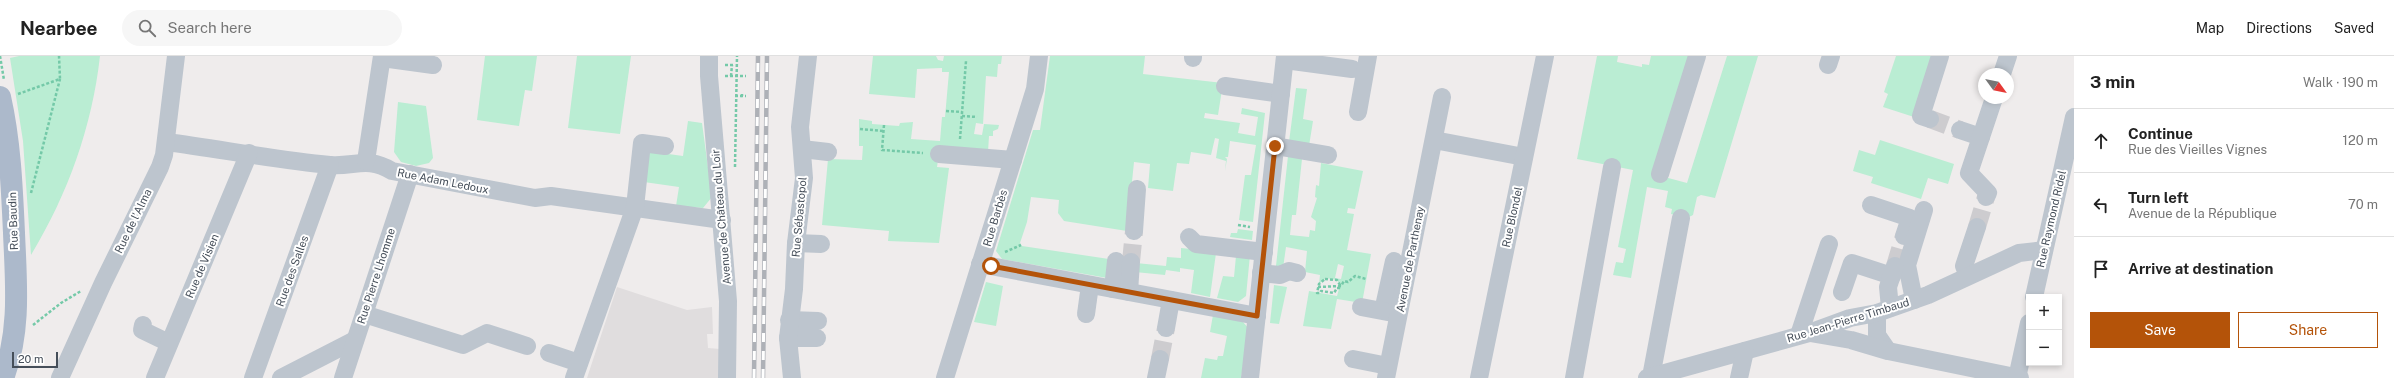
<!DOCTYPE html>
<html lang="en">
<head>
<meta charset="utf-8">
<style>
  body { margin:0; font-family:"Public Sans",sans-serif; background:#f6f6f6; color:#222 }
  .controls { position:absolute; right:12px; bottom:12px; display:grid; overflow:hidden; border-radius:0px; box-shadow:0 2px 6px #0003 }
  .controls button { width:36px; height:36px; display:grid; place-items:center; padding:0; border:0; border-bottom:1px solid #e0e0e0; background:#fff; color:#222; font:20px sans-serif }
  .compass { position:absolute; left:1978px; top:12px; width:36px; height:36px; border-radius:50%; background:#fff; box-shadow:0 2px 6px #0003; rotate:123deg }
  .scale { position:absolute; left:12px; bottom:10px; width:46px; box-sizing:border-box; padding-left:4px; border:2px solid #454e59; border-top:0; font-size:11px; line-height:14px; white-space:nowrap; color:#454e59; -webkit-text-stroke:3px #fff; paint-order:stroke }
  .stop { position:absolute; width:12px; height:12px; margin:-9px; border:3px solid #b45309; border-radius:50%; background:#fff }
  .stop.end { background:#b45309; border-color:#fff; box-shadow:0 1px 4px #0008 }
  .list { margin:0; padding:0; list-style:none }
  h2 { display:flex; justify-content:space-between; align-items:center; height:52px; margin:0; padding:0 16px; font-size:17px }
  h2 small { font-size:13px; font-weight:400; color:#767676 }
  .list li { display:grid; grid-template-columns:26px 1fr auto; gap:12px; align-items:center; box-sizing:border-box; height:64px; padding:0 16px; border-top:1px solid #e0e0e0 }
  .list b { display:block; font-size:15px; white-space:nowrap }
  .list p { margin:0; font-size:13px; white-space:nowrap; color:#767676 }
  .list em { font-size:13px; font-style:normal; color:#767676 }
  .actions { display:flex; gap:8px; padding:12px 16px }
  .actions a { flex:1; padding:9px 0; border:1px solid #b45309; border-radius:0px; text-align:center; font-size:14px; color:#b45309 }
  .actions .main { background:#b45309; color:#fff }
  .icon { flex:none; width:22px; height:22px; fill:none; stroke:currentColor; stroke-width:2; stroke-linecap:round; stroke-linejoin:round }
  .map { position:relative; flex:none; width:2074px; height:322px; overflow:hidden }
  header { display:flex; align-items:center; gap:24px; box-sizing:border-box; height:56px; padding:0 20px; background:#fff; border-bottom:1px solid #e0e0e0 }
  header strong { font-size:19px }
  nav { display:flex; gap:22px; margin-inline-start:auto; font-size:14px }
  .search { width:280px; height:36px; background:#f6f6f6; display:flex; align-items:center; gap:10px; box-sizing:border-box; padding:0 14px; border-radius:22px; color:#767676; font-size:15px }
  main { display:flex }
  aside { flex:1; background:#fff }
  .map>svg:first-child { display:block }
  .education { fill:#e0ddde }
  .green { fill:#baedd3; fill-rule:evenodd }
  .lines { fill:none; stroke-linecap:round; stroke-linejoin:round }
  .minor-tunnel { stroke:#cdcccf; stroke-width:18; stroke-dasharray:18 9; stroke-linecap:butt }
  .path { stroke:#74c9a8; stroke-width:2.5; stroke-dasharray:3 2; stroke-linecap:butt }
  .minor { stroke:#bdc5ce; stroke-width:18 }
  .major { stroke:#acb9cb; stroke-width:22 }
  .rail-casing { stroke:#aeb1b7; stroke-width:4.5 }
  .rail { stroke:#fff; stroke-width:3; stroke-dasharray:9; stroke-linecap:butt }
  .route { stroke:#b45309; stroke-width:5 }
  .labels { text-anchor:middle; stroke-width:4; stroke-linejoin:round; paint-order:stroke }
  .street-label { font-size:11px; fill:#454e59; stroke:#fff }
</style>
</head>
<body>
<header>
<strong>Nearbee</strong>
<div class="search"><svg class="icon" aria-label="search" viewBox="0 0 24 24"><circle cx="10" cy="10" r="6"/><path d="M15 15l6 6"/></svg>Search here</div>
<nav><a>Map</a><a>Directions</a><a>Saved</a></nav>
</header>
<main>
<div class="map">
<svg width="2074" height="322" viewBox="0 0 2074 322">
  <rect width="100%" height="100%" fill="#efecec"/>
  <polygon class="education" points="617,231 687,254 712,251 713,278 707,278 708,292 720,293 720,322 587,322"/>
  <g class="green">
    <path d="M19 0H100C92 71 68 138 31 199L23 85 10 2Z"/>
    <polygon points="485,0 537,0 532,35 525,34 519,70 477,64"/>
    <polygon points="577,0 631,0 620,78 568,72"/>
    <polygon points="873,0 936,0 938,4 943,5 944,0 1002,0 1001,8 998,8 997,21 986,20 983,68 976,67 974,78 982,79 984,68 999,69 998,73 993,75 993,80 989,80 988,96 940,91 937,111 949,112 939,187 888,185 889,175 822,169 828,103 862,104 863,90 859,90 859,63 872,65 872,68 899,70 900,67 913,66 911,83 940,85 942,61 945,61 949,16 942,16 942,12 917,13 915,42 869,38"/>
    <polygon points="1050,0 1145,0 1143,18 1223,27 1218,59 1205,57 1204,62 1240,67 1238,77 1255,80 1258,61 1241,58 1242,52 1265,57 1253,166 1239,164 1245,119 1251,119 1256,89 1230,85 1228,101 1225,101 1227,103 1225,115 1226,105 1216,102 1219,83 1215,82 1211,99 1191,96 1189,108 1177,107 1173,135 1148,132 1150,108 1134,106 1127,175 1064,165 1058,157 1059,144 1031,141 1027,166 1020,187 1022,190 1109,203 1107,222 1002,203 996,195 1033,74 1040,74"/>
    <polygon points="1597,0 1618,0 1617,6 1642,11 1642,8 1649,9 1651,0 1695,0 1657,119 1687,127 1727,0 1758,0 1715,142 1701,139 1697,141 1693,159 1687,162 1671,158 1672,153 1665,151 1668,135 1647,131 1631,222 1613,219 1616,206 1623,207 1626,193 1618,191 1633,114 1577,103"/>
    <polygon points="1896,0 1934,0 1914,61 1883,51 1888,38 1884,36"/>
    <polygon points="1296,32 1307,33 1303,63 1313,65 1309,90 1289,86"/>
    <polygon points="398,46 426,50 433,102 429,107 416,110 401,106 394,96"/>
    <polygon points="688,65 702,67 712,141 703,152 676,150 679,131 644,126 647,95 683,100"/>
    <polygon points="1880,84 1954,108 1948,128 1928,122 1921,143 1871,127 1873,121 1853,115 1859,94 1875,99"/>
    <path d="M1288 100 1302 103 1296 159H1292L1290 179 1309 181 1310 174 1315 175 1316 165 1311 161 1317 142 1315 141 1316 129 1319 130 1321 107 1363 115 1355 153 1348 152 1347 157 1354 158 1347 194 1371 198 1362 247 1337 243 1331 273 1303 270 1309 235 1337 240 1340 229 1337 224 1326 222 1319 228 1320 219 1305 216 1307 195 1286 191 1283 212 1276 210ZM1338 208 1344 210 1341 223 1335 222Z"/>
    <polygon points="1238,173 1253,175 1252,184 1230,181 1231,177 1237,177"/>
    <polygon points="1181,192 1250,199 1246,240 1238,246 1217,242 1223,220 1234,221 1236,200 1216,197 1210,241 1191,237 1194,214 1180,212 1180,216 1166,214 1165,219 1135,216 1136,207 1166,210 1167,201 1181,202"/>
    <polygon points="986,226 1003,230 996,270 974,266"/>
    <polygon points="1274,229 1287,231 1279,268 1270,267"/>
    <polygon points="1213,259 1243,266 1249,273 1241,322 1201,322 1205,302 1217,304 1218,300 1223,300 1227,280 1210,276"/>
  </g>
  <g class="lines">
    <g class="minor-tunnel">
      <polyline points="1930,63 1960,74"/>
      <polyline points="1977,171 1986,141"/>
      <polyline points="1131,206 1134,175"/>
      <polyline points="1895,210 1904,180"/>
      <polyline points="1160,303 1166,272"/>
    </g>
    <g class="path">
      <polyline points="0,0 4,24"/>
      <polyline points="725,9 734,9"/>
      <polyline points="725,20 746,20"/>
      <polyline points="731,20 732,9"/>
      <polyline points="18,38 60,23 59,0"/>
      <polyline points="742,38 742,40 746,40"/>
      <polyline points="735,40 742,40"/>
      <polyline points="946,55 962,56"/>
      <polyline points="962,60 977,61"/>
      <polyline points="884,69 882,94 923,97"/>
      <polyline points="860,73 884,75"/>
      <polyline points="960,83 966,5"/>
      <polyline points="735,111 737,0"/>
      <polyline points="31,137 60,23"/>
      <polyline points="1238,169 1250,171"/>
      <polyline points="1005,196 1021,189"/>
      <polygon points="1325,223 1337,224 1340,229 1339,232 1337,232 1334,237 1321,235 1320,237 1317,237 1319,228"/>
      <polyline points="1318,231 1341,230 1344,225 1348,226 1355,220 1366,223"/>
      <polyline points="33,269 61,247 81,235"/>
    </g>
    <g class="minor">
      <polyline points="709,0 709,20 728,245 727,322"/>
      <polyline points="382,2 433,9"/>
      <polyline points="1193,2 1193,0"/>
      <polyline points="1285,4 1352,13"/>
      <polyline points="1828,9 1831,0"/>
      <polyline points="2002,18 2008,0"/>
      <polyline points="1225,30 1281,38"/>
      <polyline points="1358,56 1368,0"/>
      <polyline points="1930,63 1921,60 1940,0"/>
      <polyline points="1960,74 1981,81"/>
      <polyline points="1434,84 1524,101"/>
      <path d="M166 86C220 93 275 104 330 109 355 111 367 100 392 115L535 142 551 140 722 164"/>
      <polyline points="1275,90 1328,99"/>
      <polyline points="802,93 828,96"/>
      <polyline points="939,98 1013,104"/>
      <polyline points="366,105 382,0"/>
      <polyline points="1660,118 1697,0"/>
      <polyline points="1986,141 1988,137 1969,117 1994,42"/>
      <polyline points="1871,149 1910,162 1904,180"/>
      <polyline points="1134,175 1137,133"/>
      <polyline points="1189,181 1196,188 1264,196"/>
      <polyline points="796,187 821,188"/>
      <polyline points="980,208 1257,260"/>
      <polyline points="1261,217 1280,219 1289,215 1297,217"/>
      <polyline points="1968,220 1964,210 1977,171"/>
      <polyline points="1113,233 1116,205"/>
      <polyline points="1129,236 1131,206"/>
      <polyline points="1842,236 1852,207 1892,220"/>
      <polyline points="2034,241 2074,61"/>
      <polyline points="1914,244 1907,209 1924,154"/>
      <polyline points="1385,246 1394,205"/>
      <polyline points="1361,251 1398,258"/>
      <polyline points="1890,252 1888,231 1895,210"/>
      <polyline points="1877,257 1877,279 1888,295"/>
      <polyline points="364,258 463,289 487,277 527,290"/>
      <polyline points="1086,258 1090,229"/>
      <polyline points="789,264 818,265"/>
      <polyline points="143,269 142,274 169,287"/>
      <polyline points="1166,272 1171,244"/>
      <polyline points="1810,277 1851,284 1888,295 2020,322"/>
      <polyline points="1799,279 1829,188"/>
      <polyline points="788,282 817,282"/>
      <polyline points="549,297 579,307"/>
      <polyline points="1353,303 1388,310"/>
      <polyline points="1651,321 1681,162"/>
      <polyline points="60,322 103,227 160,111 164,99 176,0"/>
      <polyline points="155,322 249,97"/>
      <polyline points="253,322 330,109"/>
      <polyline points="281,322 355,284"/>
      <polyline points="343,322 410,118"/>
      <polyline points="574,322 635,151 642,87 665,90"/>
      <polyline points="792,322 788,282 794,233 796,187 804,122 800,71 808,0"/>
      <polyline points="945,322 1035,33 1039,0"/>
      <polyline points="1156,322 1160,303"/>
      <polyline points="1250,322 1285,0"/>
      <polyline points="1386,322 1442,41"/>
      <polyline points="1479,322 1545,0"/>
      <polyline points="1574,322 1612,111"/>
      <polyline points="1647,322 1809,277 1850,262 1877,257 1928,239 2019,197 2044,194"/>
      <polyline points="1739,322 1745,295"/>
      <polyline points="2017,322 2029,267"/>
    </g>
    <path class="major" d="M0 41C10 85 12 132 14 177 16 226 21 275 3 322"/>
    <defs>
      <g id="rail">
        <polyline points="754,322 758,0"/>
        <polyline points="763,322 767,0"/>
      </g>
    </defs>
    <use href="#rail" class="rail-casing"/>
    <use href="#rail" class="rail"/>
  </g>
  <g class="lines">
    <polyline class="route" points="991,210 1257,260 1275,90"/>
  </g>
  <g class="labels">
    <g class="street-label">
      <text transform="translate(443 125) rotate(11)" y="4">Rue Adam Ledoux</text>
      <text transform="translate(721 161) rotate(-95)" y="4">Avenue de Château du Loir</text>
      <text transform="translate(799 161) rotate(-85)" y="4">Rue Sébastopol</text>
      <text transform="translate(1512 161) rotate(-78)" y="4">Rue Blondel</text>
      <text transform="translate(995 162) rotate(-73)" y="4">Rue Barbès</text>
      <text transform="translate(2051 163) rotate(-77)" y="4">Rue Raymond Ridel</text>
      <text transform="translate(13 165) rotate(-92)" y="4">Rue Baudin</text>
      <text transform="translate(133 165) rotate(-64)" y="4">Rue de l'Alma</text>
      <text transform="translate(1410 203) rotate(-79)" y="4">Avenue de Parthenay</text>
      <text transform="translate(202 210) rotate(-67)" y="4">Rue de Visien</text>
      <text transform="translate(292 215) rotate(-70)" y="4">Rue des Salles</text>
      <text transform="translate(376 220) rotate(-72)" y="4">Rue Pierre Lhomme</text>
      <text transform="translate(1848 264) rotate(-17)" y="4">Rue Jean-Pierre Timbaud</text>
    </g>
  </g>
</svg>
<div class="controls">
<button>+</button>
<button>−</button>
</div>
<svg class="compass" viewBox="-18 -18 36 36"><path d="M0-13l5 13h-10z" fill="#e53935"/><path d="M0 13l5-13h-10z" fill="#767676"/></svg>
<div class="scale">20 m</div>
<div class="stop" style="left:991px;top:210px"></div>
<div class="stop end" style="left:1275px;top:90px"></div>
</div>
<aside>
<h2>3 min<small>Walk · 190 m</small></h2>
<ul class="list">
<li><svg class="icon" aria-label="ahead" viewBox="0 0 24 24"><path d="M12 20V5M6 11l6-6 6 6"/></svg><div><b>Continue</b><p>Rue des Vieilles Vignes</p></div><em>120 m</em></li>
<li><svg class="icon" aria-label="left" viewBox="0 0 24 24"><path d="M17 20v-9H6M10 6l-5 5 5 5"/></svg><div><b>Turn left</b><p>Avenue de la République</p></div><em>70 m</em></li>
<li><svg class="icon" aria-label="arrive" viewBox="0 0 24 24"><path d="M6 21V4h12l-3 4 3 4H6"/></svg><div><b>Arrive at destination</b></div></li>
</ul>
<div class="actions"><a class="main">Save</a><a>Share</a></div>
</aside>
</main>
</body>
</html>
